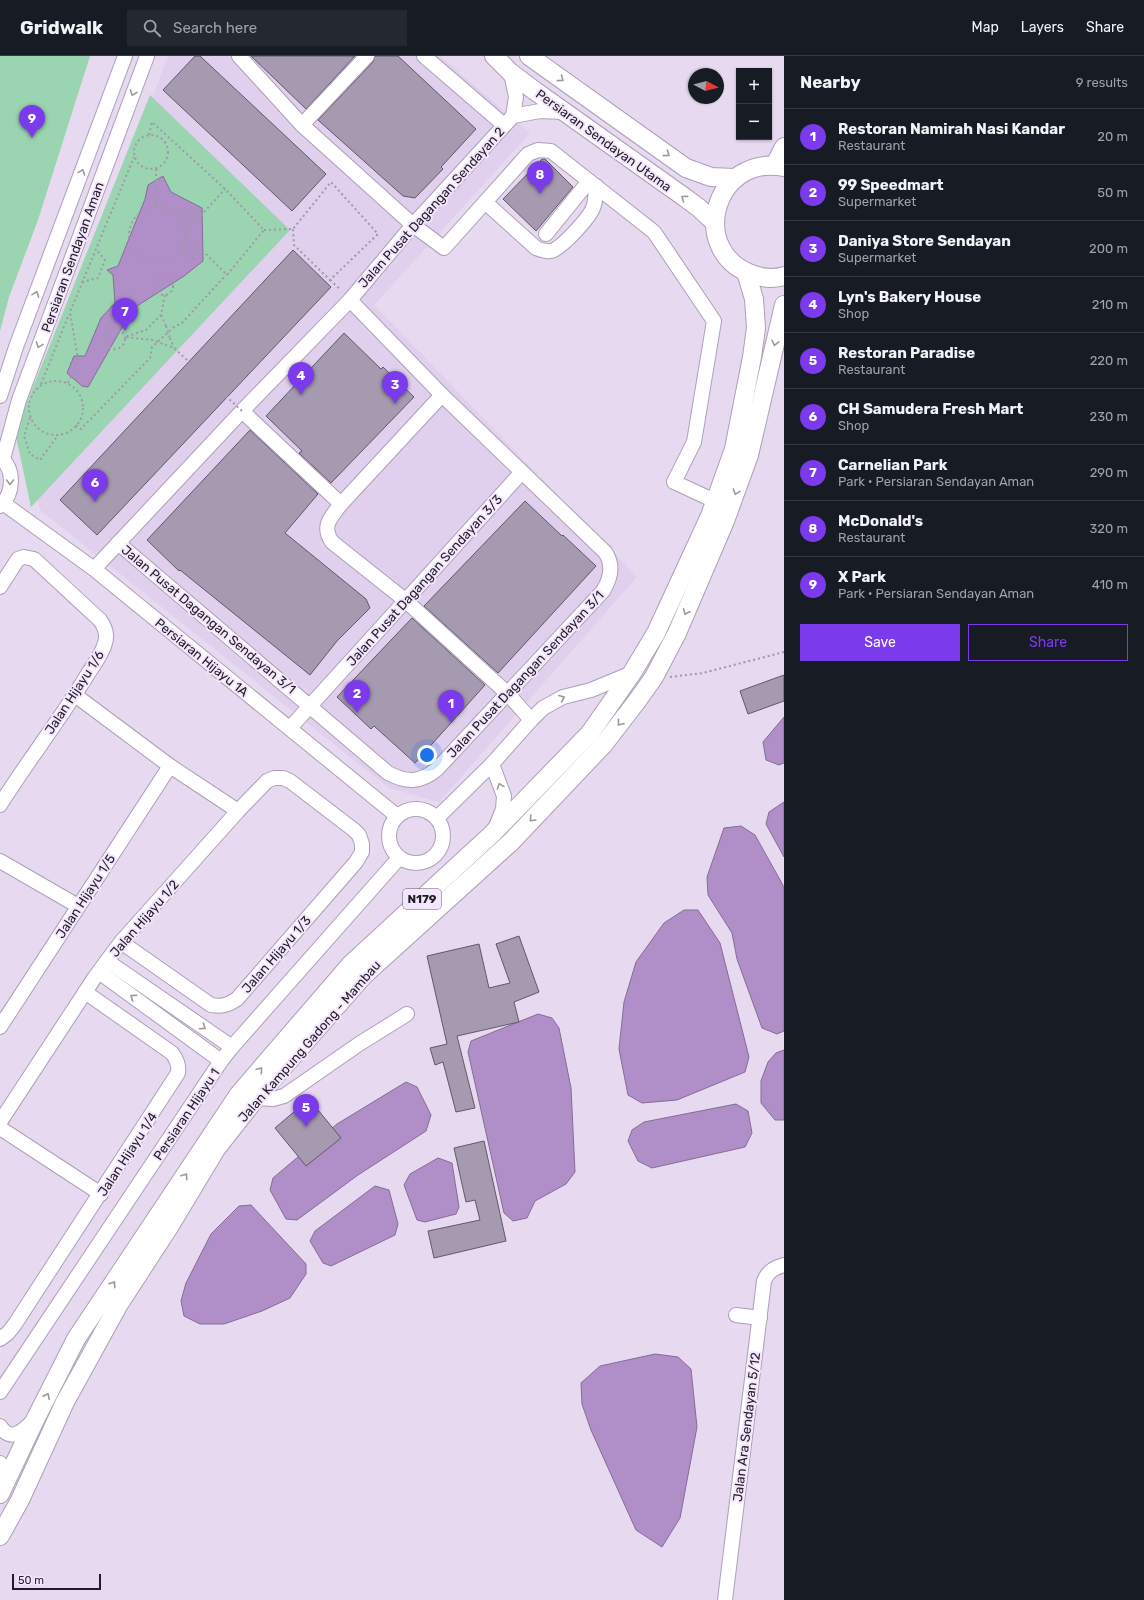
<!DOCTYPE html>
<html lang="en">
<head>
<meta charset="utf-8">
<style>
  body { margin:0; font-family:Rubik,sans-serif; background:#242831; color:#f1f3f6 }
  .controls { position:absolute; right:12px; top:12px; display:grid; overflow:hidden; border-radius:0px; box-shadow:0 1px 3px #0004 }
  .controls button { width:36px; height:36px; display:grid; place-items:center; padding:0; border:0; border-bottom:1px solid #363941; background:#171b24; color:#f1f3f6; font:20px sans-serif }
  .compass { position:absolute; left:688px; top:12px; width:36px; height:36px; border-radius:50%; background:#171b24; box-shadow:0 1px 3px #0004; rotate:97deg }
  .scale { position:absolute; left:12px; bottom:10px; width:89px; box-sizing:border-box; padding-left:4px; border:2px solid #211c24; border-top:0; font-size:11px; line-height:14px; white-space:nowrap; color:#211c24; -webkit-text-stroke:3px #f3e6fd; paint-order:stroke }
  .you { position:absolute; left:427px; top:699px; width:14px; height:14px; margin:-10px; border:3px solid #fff; border-radius:50%; background:#1a73e8; box-shadow:0 0 0 6px #1a73e833 }
  .badge { display:grid; place-items:center; width:26px; height:26px; border-radius:50%; background:#7c3aed; color:#fff; font-size:13px; font-weight:700 }
  .pin { position:absolute; translate:-50% -33px; filter:drop-shadow(0 1px 2px #0008) }
  .pin::after { content:''; position:absolute; top:21px; width:14px; height:12px; background:inherit; clip-path:polygon(0 0,100% 0,50% 100%) }
  .list { margin:0; padding:0; list-style:none }
  h2 { display:flex; justify-content:space-between; align-items:center; height:52px; margin:0; padding:0 16px; font-size:17px }
  h2 small { font-size:13px; font-weight:400; color:#9ea1a6 }
  .list li { display:grid; grid-template-columns:26px 1fr auto; gap:12px; align-items:center; box-sizing:border-box; height:56px; padding:0 16px; border-top:1px solid #363941 }
  .list b { display:block; font-size:15px; white-space:nowrap }
  .list p { margin:0; font-size:13px; white-space:nowrap; color:#9ea1a6 }
  .list em { font-size:13px; font-style:normal; color:#9ea1a6 }
  .actions { display:flex; gap:8px; padding:12px 16px }
  .actions a { flex:1; padding:9px 0; border:1px solid #7c3aed; border-radius:0px; text-align:center; font-size:14px; color:#7c3aed }
  .actions .main { background:#7c3aed; color:#fff }
  .icon { flex:none; width:22px; height:22px; fill:none; stroke:currentColor; stroke-width:2; stroke-linecap:round; stroke-linejoin:round }
  .map { position:relative; flex:none; width:784px; height:1544px; overflow:hidden }
  header { display:flex; align-items:center; gap:24px; box-sizing:border-box; height:56px; padding:0 20px; background:#171b24; border-bottom:1px solid #363941 }
  header strong { font-size:19px }
  nav { display:flex; gap:22px; margin-inline-start:auto; font-size:14px }
  .search { width:280px; height:36px; background:#242831; display:flex; align-items:center; gap:10px; box-sizing:border-box; padding:0 14px; border-radius:0px; color:#9ea1a6; font-size:15px }
  main { display:flex }
  aside { flex:1; background:#171b24 }
  .map>svg:first-child { display:block }
  .built { fill:#e0cfed }
  .green { fill:#9bd4b1 }
  .water { fill:#b08fc8; stroke:#856c97 }
  .building { fill:#a69ab0; stroke:#63576b }
  .lines { fill:none; stroke-linecap:round; stroke-linejoin:round }
  .minor-casing { stroke:#aca0b6; stroke-width:16 }
  .major-casing { stroke:#aca0b6; stroke-width:20 }
  .path { stroke:#a197a9; stroke-width:2; stroke-dasharray:2 3; stroke-linecap:butt }
  .minor { stroke:#fff; stroke-width:14 }
  .major { stroke:#fff; stroke-width:18 }
  .path-bridge { stroke:#a197a9; stroke-width:2; stroke-dasharray:2 3; stroke-linecap:butt }
  .oneway { stroke:#9b999c }
  .labels { text-anchor:middle; stroke-width:4; stroke-linejoin:round; paint-order:stroke }
  .shield { fill:#f3e6fd; stroke:#605965; stroke-width:1 }
  .shield-label { font-size:12px; font-weight:bold; fill:#211c24 }
  .street-label { font-size:13px; fill:#211c24; stroke:#f3e6fd }
</style>
</head>
<body>
<header>
<strong>Gridwalk</strong>
<div class="search"><svg class="icon" aria-label="search" viewBox="0 0 24 24"><circle cx="10" cy="10" r="6"/><path d="M15 15l6 6"/></svg>Search here</div>
<nav><a>Map</a><a>Layers</a><a>Share</a></nav>
</header>
<main>
<div class="map">
<svg width="784" height="1544" viewBox="0 0 784 1544">
  <rect width="100%" height="100%" fill="#e6d9f0"/>
  <polygon class="built" points="168,0 440,0 530,77 374,249 637,521 439,746 389,732 40,454 25,384"/>
  <g class="green">
    <polygon points="0,0 90,0 38,164 9,241 0,275"/>
    <polygon points="150,39 290,174 31,451 15,376"/>
  </g>
  <g class="water">
    <polygon points="163,120 171,136 202,152 203,205 184,220 137,250 124,268 88,331 82,330 67,317 74,300 85,300 101,262 115,247 113,219 107,214 118,210 145,143 148,129"/>
    <polygon points="784,661 784,707 779,709 766,704 763,686"/>
    <polygon points="784,746 784,801 766,768 769,756"/>
    <polygon points="741,770 755,779 784,831 784,975 777,978 762,972 737,903 732,877 708,839 707,821 724,772"/>
    <polygon points="684,854 698,854 720,887 749,1001 745,1016 677,1044 642,1047 628,1039 619,993 624,946 636,906 664,867"/>
    <polygon points="538,958 552,962 559,972 571,1032 575,1116 566,1128 535,1145 527,1162 513,1165 504,1157 468,996 471,985"/>
    <polygon points="784,994 784,1064 775,1064 761,1047 761,1025 768,1006 776,997"/>
    <polygon points="406,1026 417,1031 431,1059 426,1075 358,1119 297,1164 286,1163 270,1134 273,1122 337,1068"/>
    <polygon points="736,1048 748,1055 752,1077 745,1091 652,1112 638,1105 628,1085 632,1074 644,1066"/>
    <polygon points="438,1102 452,1107 459,1151 456,1158 425,1166 417,1164 404,1129 410,1118"/>
    <polygon points="375,1130 389,1134 398,1168 395,1179 331,1210 323,1207 310,1185 315,1175"/>
    <polygon points="251,1149 306,1208 306,1218 290,1242 262,1255 224,1268 200,1268 184,1260 181,1245 186,1227 211,1178 239,1150"/>
    <polygon points="655,1298 678,1301 691,1313 697,1371 680,1462 662,1491 636,1474 591,1374 582,1348 581,1327 600,1310"/>
  </g>
  <g class="building">
    <polygon points="195,0 200,0 326,118 292,155 163,34"/>
    <polygon points="251,0 355,0 306,53"/>
    <polygon points="375,0 398,0 476,73 441,111 443,113 415,142 403,140 318,64 373,6"/>
    <polygon points="542,103 545,103 573,131 536,175 503,143"/>
    <polygon points="293,194 331,231 97,479 60,444"/>
    <polygon points="344,277 381,313 383,311 414,341 331,427 299,397 302,395 266,360"/>
    <polygon points="250,374 318,438 285,477 366,543 370,552 337,585 310,619 180,514 179,515 147,484"/>
    <polygon points="525,445 562,480 563,479 596,510 498,617 424,550"/>
    <polygon points="412,562 485,629 415,707 374,670 371,673 337,641"/>
    <polygon points="784,619 784,645 748,658 740,635"/>
    <polygon points="519,880 539,936 514,946 519,966 457,980 475,1052 456,1056 443,1006 435,1009 430,992 447,988 427,900 479,888 489,932 510,927 496,888"/>
    <polygon points="309,1043 341,1082 306,1110 275,1072"/>
    <polygon points="484,1085 506,1185 434,1202 428,1175 480,1164 475,1144 466,1146 454,1092"/>
  </g>
  <g class="lines">
    <defs>
      <g id="minor">
        <polyline points="239,0 302,69 413,169 444,192 528,98 538,94 551,95 654,176 714,265 694,386 674,426 715,445"/>
        <polyline points="424,0 504,69"/>
        <polyline points="511,17 516,41 513,60"/>
        <polyline points="513,60 540,55 564,56"/>
        <polyline points="302,69 367,0"/>
        <path d="M485 146 536 192C541 194 546 196 551 195 561 193 589 162 593 152 596 146 595 137 596 130"/>
        <polyline points="546,178 589,125"/>
        <path d="M442 339 341 448C331 461 321 470 332 486L405 544 508 638 531 664"/>
        <polyline points="0,340 16,291 125,0"/>
        <polyline points="242,355 341,448"/>
        <path d="M0 401C15 413 14 438 0 450"/>
        <polyline points="3,403 19,344 147,0"/>
        <polyline points="3,447 94,513 397,760"/>
        <path d="M118 487 388 717C407 727 420 727 437 713L603 535C611 522 614 509 605 496L442 339 350 244"/>
        <polyline points="94,513 242,355 350,244 413,169 513,60"/>
        <path d="M0 531 18 503 24 501 34 503 100 564C105 571 108 578 105 587 102 599 92 611 86 621 59 665 27 706 0 749"/>
        <polyline points="75,639 170,710 238,755"/>
        <polyline points="290,672 522,416"/>
        <polyline points="492,708 504,740 503,753 495,773"/>
        <circle cx="416" cy="780" r="27"/>
        <polyline points="437,762 492,708 531,664 543,652 563,641 591,634 632,617"/>
        <polyline points="0,805 78,850"/>
        <polyline points="107,905 232,991"/>
        <polyline points="99,916 221,1005"/>
        <polyline points="0,971 170,710"/>
        <polyline points="256,1042 273,1043 284,1040 359,988 407,958"/>
        <path d="M0 1066 95 921 121 886 238 755 267 725 274 722H283L290 725 354 774 359 779 362 788V796L356 806 237 943C228 949 222 951 211 949L121 886"/>
        <polyline points="0,1072 101,1138"/>
        <polyline points="736,1259 760,1262"/>
        <path d="M0 1283 8 1277 15 1268 178 1017C179 1009 177 1004 172 997L85 936"/>
        <polyline points="0,1336 221,1005 232,991 399,802"/>
        <path d="M0 1370C11 1387 23 1375 33 1365"/>
        <polyline points="0,1407 3,1413 3,1430"/>
        <path d="M725 1544 764 1225C768 1215 774 1212 784 1209"/>
      </g>
      <g id="major">
        <polyline points="494,0 511,17 535,35 680,138 699,152 714,166"/>
        <polyline points="529,0 686,112 711,121 734,122"/>
        <polyline points="775,109 784,91"/>
        <path d="M784 111C713 97 687 197 754 219 763 222 774 223 784 220"/>
        <polyline points="0,1438 35,1364 76,1283 239,1038 351,908 492,778 590,677 632,617 656,577 710,460 734,393 752,301 756,272 754,243 746,216"/>
        <polyline points="0,1480 20,1444 65,1346 119,1248 169,1171 216,1093 256,1042 364,919 511,786 604,688 637,645 654,621 677,577 725,465 749,399 784,249"/>
      </g>
    </defs>
    <use href="#minor" class="minor-casing"/>
    <use href="#major" class="major-casing"/>
    <g class="path">
      <circle cx="151" cy="96" r="17"/>
      <polyline points="149,79 152,66 225,133 264,174 227,219 185,177 225,133"/>
      <polyline points="156,150 156,113"/>
      <circle cx="157" cy="179" r="28"/>
      <circle cx="190" cy="158" r="5.5"/>
      <polyline points="264,174 293,173 331,126 378,178 330,224 294,189 293,173"/>
      <circle cx="190" cy="197" r="6"/>
      <circle cx="164" cy="230" r="9"/>
      <polyline points="330,224 341,234"/>
      <polyline points="82,226 98,222 105,204 96,193"/>
      <polyline points="161,259 166,270"/>
      <circle cx="115" cy="283" r="10"/>
      <polyline points="170,282 174,292"/>
      <circle cx="56" cy="352" r="27"/>
      <polyline points="68,327 78,303 70,256 134,101"/>
      <polyline points="41,328 69,258"/>
      <polyline points="30,362 24,380 30,398 40,404 58,379"/>
      <polyline points="76,369 81,373 150,302 152,291 174,271 182,267 226,219"/>
      <polyline points="670,621 703,617 784,596"/>
    </g>
    <use href="#minor" class="minor"/>
    <use href="#major" class="major"/>
    <g class="path-bridge">
      <polyline points="165,239 161,259 146,274 125,281 153,284 174,292 242,355"/>
      <polyline points="166,270 170,282"/>
    </g>
  </g>
  <defs><path id="oneway-chevron" d="M-2-3.5L2.5 0L-2 3.5" fill="none" stroke-width="1.6" stroke-linecap="round" stroke-linejoin="round"/></defs>
  <g class="oneway">
    <use href="#oneway-chevron" transform="translate(561 23) rotate(36)"/>
    <use href="#oneway-chevron" transform="translate(133 37) rotate(110)"/>
    <use href="#oneway-chevron" transform="translate(667 98) rotate(36)"/>
    <use href="#oneway-chevron" transform="translate(82 116) rotate(-70)"/>
    <use href="#oneway-chevron" transform="translate(684 142) rotate(-144)"/>
    <use href="#oneway-chevron" transform="translate(36 238) rotate(-69)"/>
    <use href="#oneway-chevron" transform="translate(775 287) rotate(103)"/>
    <use href="#oneway-chevron" transform="translate(39 289) rotate(110)"/>
    <use href="#oneway-chevron" transform="translate(10 426) rotate(90)"/>
    <use href="#oneway-chevron" transform="translate(736 436) rotate(110)"/>
    <use href="#oneway-chevron" transform="translate(686 556) rotate(113)"/>
    <use href="#oneway-chevron" transform="translate(562 642) rotate(-23)"/>
    <use href="#oneway-chevron" transform="translate(620 667) rotate(128)"/>
    <use href="#oneway-chevron" transform="translate(500 730) rotate(-110)"/>
    <use href="#oneway-chevron" transform="translate(532 763) rotate(134)"/>
    <use href="#oneway-chevron" transform="translate(133 941) rotate(-144)"/>
    <use href="#oneway-chevron" transform="translate(203 971) rotate(34)"/>
    <use href="#oneway-chevron" transform="translate(260 1014) rotate(-49)"/>
    <use href="#oneway-chevron" transform="translate(185 1120) rotate(-56)"/>
    <use href="#oneway-chevron" transform="translate(113 1228) rotate(-56)"/>
    <use href="#oneway-chevron" transform="translate(47 1340) rotate(-63)"/>
  </g>
  <g class="labels">
    <rect class="shield" x="403" y="833" width="38" height="20" rx="3"/>
    <g class="shield-label">
      <text x="422" y="847">N179</text>
    </g>
    <g class="street-label">
      <text transform="translate(604 84) rotate(36)" y="5">Persiaran Sendayan Utama</text>
      <text transform="translate(431 151) rotate(-48)" y="5">Jalan Pusat Dagangan Sendayan 2</text>
      <text transform="translate(72 201) rotate(-70)" y="5">Persiaran Sendayan Aman</text>
      <text transform="translate(424 524) rotate(-48)" y="5">Jalan Pusat Dagangan Sendayan 3/3</text>
      <text transform="translate(209 563) rotate(40)" y="5">Jalan Pusat Dagangan Sendayan 3/1</text>
      <text transform="translate(202 601) rotate(39)" y="5">Persiaran Hijayu 1A</text>
      <text transform="translate(525 618) rotate(-47)" y="5">Jalan Pusat Dagangan Sendayan 3/1</text>
      <text transform="translate(74 636) rotate(-57)" y="5">Jalan Hijayu 1/6</text>
      <text transform="translate(85 840) rotate(-57)" y="5">Jalan Hijayu 1/5</text>
      <text transform="translate(144 862) rotate(-49)" y="5">Jalan Hijayu 1/2</text>
      <text transform="translate(276 898) rotate(-49)" y="5">Jalan Hijayu 1/3</text>
      <text transform="translate(309 985) rotate(-49)" y="5">Jalan Kampung Gadong - Mambau</text>
      <text transform="translate(186 1058) rotate(-56)" y="5">Persiaran Hijayu 1</text>
      <text transform="translate(127 1098) rotate(-57)" y="5">Jalan Hijayu 1/4</text>
      <text transform="translate(746 1371) rotate(-83)" y="5">Jalan Ara Sendayan 5/12</text>
    </g>
  </g>
</svg>
<div class="controls">
<button>+</button>
<button>−</button>
</div>
<svg class="compass" viewBox="-18 -18 36 36"><path d="M0-13l5 13h-10z" fill="#e53935"/><path d="M0 13l5-13h-10z" fill="#9ea1a6"/></svg>
<div class="scale">50 m</div>
<div class="you"></div>
<div class="pin badge" style="left:451px;top:667px">1</div>
<div class="pin badge" style="left:357px;top:657px">2</div>
<div class="pin badge" style="left:395px;top:348px">3</div>
<div class="pin badge" style="left:301px;top:339px">4</div>
<div class="pin badge" style="left:306px;top:1071px">5</div>
<div class="pin badge" style="left:95px;top:446px">6</div>
<div class="pin badge" style="left:125px;top:275px">7</div>
<div class="pin badge" style="left:540px;top:138px">8</div>
<div class="pin badge" style="left:32px;top:82px">9</div>
</div>
<aside>
<h2>Nearby<small>9 results</small></h2>
<ul class="list">
<li><span class="badge">1</span><div><b>Restoran Namirah Nasi Kandar</b><p>Restaurant</p></div><em>20 m</em></li>
<li><span class="badge">2</span><div><b>99 Speedmart</b><p>Supermarket</p></div><em>50 m</em></li>
<li><span class="badge">3</span><div><b>Daniya Store Sendayan</b><p>Supermarket</p></div><em>200 m</em></li>
<li><span class="badge">4</span><div><b>Lyn's Bakery House</b><p>Shop</p></div><em>210 m</em></li>
<li><span class="badge">5</span><div><b>Restoran Paradise</b><p>Restaurant</p></div><em>220 m</em></li>
<li><span class="badge">6</span><div><b>CH Samudera Fresh Mart</b><p>Shop</p></div><em>230 m</em></li>
<li><span class="badge">7</span><div><b>Carnelian Park</b><p>Park · Persiaran Sendayan Aman</p></div><em>290 m</em></li>
<li><span class="badge">8</span><div><b>McDonald's</b><p>Restaurant</p></div><em>320 m</em></li>
<li><span class="badge">9</span><div><b>X Park</b><p>Park · Persiaran Sendayan Aman</p></div><em>410 m</em></li>
</ul>
<div class="actions"><a class="main">Save</a><a>Share</a></div>
</aside>
</main>
</body>
</html>
